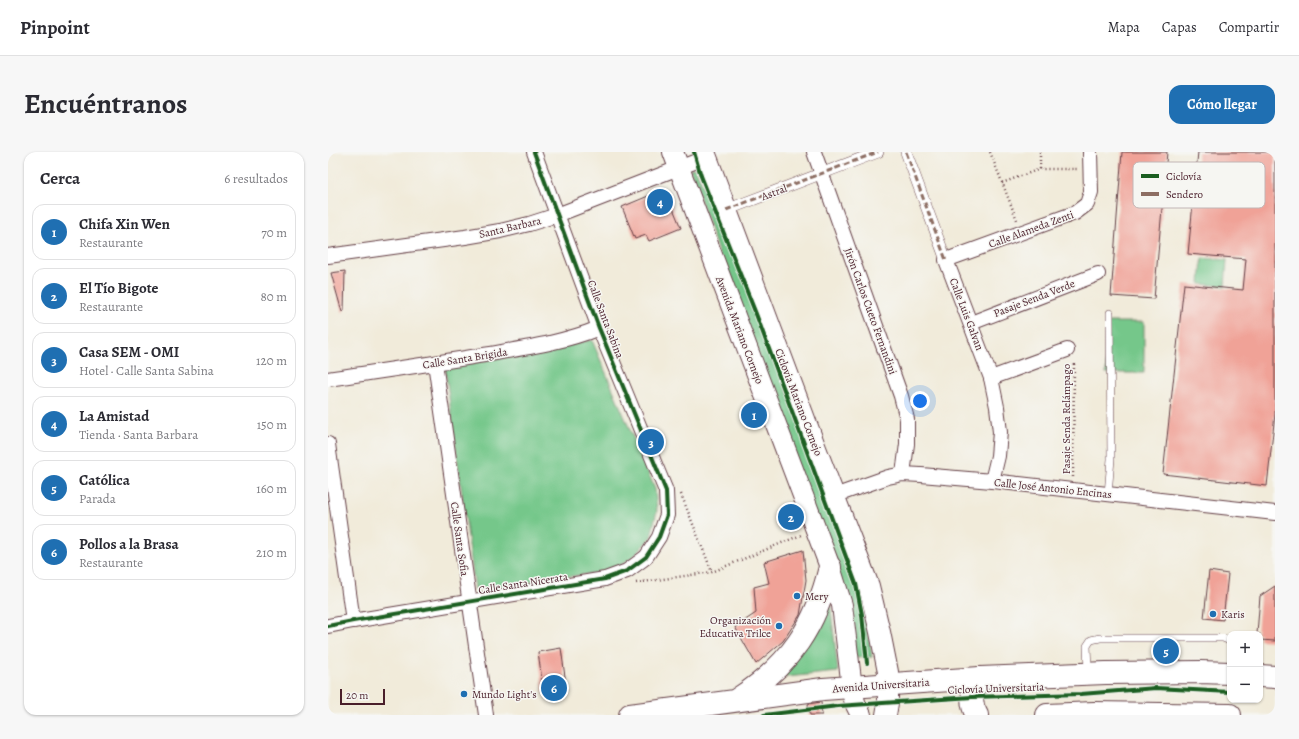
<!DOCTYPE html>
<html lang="es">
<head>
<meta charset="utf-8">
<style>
  body { margin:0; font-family:Alegreya,serif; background:#f7f7f7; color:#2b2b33 }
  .controls { position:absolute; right:12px; bottom:12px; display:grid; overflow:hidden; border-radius:8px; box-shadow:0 1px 3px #0004 }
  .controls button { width:36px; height:36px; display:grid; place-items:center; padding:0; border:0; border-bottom:1px solid #e1e1e2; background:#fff; color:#2b2b33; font:20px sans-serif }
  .scale { position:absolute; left:12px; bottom:10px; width:45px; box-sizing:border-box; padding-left:4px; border:2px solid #4a1f2b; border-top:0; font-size:11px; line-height:14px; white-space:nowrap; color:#4a1f2b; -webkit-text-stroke:3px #f6f6f2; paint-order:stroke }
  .you { position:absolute; left:592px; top:249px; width:14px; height:14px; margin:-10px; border:3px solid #fff; border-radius:50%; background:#1a73e8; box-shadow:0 0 0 6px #1a73e833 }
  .badge { display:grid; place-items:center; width:26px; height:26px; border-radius:50%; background:#1f6fb2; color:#fff; font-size:13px; font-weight:700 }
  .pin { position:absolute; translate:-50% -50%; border:2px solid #fff; box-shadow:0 1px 4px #0006 }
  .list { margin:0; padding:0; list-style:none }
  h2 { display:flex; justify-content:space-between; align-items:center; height:52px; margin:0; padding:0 16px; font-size:17px }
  h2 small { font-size:13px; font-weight:400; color:#7c7c81 }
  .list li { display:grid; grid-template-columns:26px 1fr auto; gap:12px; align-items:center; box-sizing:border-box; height:56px; margin:0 8px 8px; padding:0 8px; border:1px solid #e1e1e2; border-radius:12px }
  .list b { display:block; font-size:15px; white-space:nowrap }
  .list p { margin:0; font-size:13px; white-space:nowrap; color:#7c7c81 }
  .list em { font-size:13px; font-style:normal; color:#7c7c81 }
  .map { position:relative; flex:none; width:947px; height:563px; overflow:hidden; border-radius:12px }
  header { display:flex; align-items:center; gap:24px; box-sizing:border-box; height:56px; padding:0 20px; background:#fff; border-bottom:1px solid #e1e1e2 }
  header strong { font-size:19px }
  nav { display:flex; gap:22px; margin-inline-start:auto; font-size:14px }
  .intro { display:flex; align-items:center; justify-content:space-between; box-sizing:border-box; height:96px; padding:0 24px }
  h1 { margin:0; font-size:28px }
  .button { padding:10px 18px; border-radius:12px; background:#1f6fb2; color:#fff; font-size:14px; font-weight:700 }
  main { display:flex; gap:24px; padding:0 24px }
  aside { flex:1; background:#fff; border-radius:12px; box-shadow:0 1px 3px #0004 }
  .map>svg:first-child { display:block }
  .green { fill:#74c78a; stroke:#5f735a }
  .building { fill:#f0a297 }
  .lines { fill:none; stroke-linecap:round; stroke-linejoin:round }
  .service-casing { stroke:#633e45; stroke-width:8 }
  .pedestrian-casing { stroke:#633e45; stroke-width:12 }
  .minor-casing { stroke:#633e45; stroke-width:16 }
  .secondary-casing { stroke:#633e45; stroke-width:22 }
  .primary-casing { stroke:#633e45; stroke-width:24 }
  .path { stroke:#633e45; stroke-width:2.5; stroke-dasharray:1 3; stroke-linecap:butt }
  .service { stroke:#fff; stroke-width:7 }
  .pedestrian { stroke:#fff; stroke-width:11 }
  .minor { stroke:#fff; stroke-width:14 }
  .secondary { stroke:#fff; stroke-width:20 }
  .primary { stroke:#fff; stroke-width:22 }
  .quiet { stroke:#8d6e63; stroke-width:3; stroke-dasharray:6 3; stroke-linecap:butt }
  .cycleway-casing { stroke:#f6f6f2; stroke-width:6 }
  .cycleway { stroke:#1b5e20; stroke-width:4 }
  .poi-dot { fill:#1f6fb2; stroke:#f6f6f2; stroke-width:1.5 }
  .labels { text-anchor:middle; stroke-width:3; stroke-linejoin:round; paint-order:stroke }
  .street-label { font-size:11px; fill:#4a1f2b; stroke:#f6f6f2 }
  .poi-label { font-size:11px; fill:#4a1f2b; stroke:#f6f6f2; text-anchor:start }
  .key { fill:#f6f6f2; stroke:#c2b6b6; stroke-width:1 }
  .key-label { font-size:11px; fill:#4a1f2b }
</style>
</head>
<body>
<header>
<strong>Pinpoint</strong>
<nav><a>Mapa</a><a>Capas</a><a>Compartir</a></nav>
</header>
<div class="intro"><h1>Encuéntranos</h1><a class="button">Cómo llegar</a></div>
<main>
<aside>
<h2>Cerca<small>6 resultados</small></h2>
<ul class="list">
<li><span class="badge">1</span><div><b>Chifa Xin Wen</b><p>Restaurante</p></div><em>70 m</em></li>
<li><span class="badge">2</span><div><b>El Tío Bigote</b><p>Restaurante</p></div><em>80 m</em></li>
<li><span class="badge">3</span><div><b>Casa SEM - OMI</b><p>Hotel · Calle Santa Sabina</p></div><em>120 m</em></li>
<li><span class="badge">4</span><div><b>La Amistad</b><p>Tienda · Santa Barbara</p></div><em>150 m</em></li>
<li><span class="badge">5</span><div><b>Católica</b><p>Parada</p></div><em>160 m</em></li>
<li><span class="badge">6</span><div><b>Pollos a la Brasa</b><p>Restaurante</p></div><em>210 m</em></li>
</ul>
</aside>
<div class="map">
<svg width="947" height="563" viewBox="0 0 947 563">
  <rect width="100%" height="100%" fill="#f6f6f2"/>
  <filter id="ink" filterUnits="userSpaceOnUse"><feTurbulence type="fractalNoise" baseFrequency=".025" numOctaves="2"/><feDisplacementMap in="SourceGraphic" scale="8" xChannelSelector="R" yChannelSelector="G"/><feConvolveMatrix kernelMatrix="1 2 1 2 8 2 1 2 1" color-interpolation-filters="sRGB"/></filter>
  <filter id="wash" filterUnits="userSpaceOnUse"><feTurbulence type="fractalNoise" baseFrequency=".012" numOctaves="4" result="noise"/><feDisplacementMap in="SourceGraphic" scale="16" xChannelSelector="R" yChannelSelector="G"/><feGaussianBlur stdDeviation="0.9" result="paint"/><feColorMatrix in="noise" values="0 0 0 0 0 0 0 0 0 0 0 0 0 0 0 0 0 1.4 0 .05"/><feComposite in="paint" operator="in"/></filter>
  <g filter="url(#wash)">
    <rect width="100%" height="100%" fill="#f1ebda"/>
    <g class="green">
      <polygon points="367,16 376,36 385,43 533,433 544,505 528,506 362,17"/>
      <polygon points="874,106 899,108 897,134 872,132"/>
      <polygon points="779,170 816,170 816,221 778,221"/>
      <polygon points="264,188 327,337 329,358 323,385 305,405 283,419 147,437 117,216"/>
      <polygon points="501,440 510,520 448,526"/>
    </g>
    <g id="blocks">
      <g class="building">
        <polygon points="794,0 839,0 826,147 783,144"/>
        <polygon points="870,0 947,0 947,262 939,334 835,322 856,132 915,138 918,107 860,102"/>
        <polygon points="337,37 353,76 321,89 318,83 307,87 294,55"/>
        <polygon points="17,119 16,159 14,160 3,121"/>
        <polygon points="475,398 478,428 472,463 455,489 428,512 407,475 428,461 426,435 441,431 436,410"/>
        <polygon points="881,419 900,422 895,468 876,466"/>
        <polygon points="947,434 947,489 932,488 932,482 929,482 932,444"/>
        <polygon points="233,496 239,539 216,542 210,500"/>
        <polygon points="493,550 494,563 482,563 480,552"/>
      </g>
    </g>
  </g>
  <g filter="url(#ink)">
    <use href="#blocks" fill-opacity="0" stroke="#633e45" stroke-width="1"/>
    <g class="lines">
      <defs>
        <g id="service">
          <polyline points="780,342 783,307 782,161"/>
          <polyline points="760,519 759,494 763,488 772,486 895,486 902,489"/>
        </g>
        <g id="pedestrian">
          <polyline points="578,0 618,108"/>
          <polyline points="398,58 550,0"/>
        </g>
        <g id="minor">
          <polyline points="486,0 573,244 579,267 579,292 575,322"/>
          <polyline points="0,104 137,85 172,79 201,72 229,63 379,5"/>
          <polyline points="643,171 770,122"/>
          <polyline points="107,211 158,563"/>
          <polyline points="663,226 739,198"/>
          <path d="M0 227C52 219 104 212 156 203 196 196 234 191 271 176"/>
          <polyline points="0,292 25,469"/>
          <polyline points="664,329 670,304 672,280 669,255 663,226 618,108 747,61 759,52 763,40 762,0"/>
          <polyline points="506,344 560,325 575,322 593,323 664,329 947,361"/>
          <polyline points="0,474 25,469 277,427 299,419 318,405 331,385 339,363 338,339 271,176 206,0"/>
        </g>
        <g id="secondary">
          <polyline points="345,0 502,415 514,453 525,544 528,553 533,563"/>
          <polyline points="377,0 486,291 541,434 552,480 560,520 560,551 558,563"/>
        </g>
        <g id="primary">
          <polyline points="932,524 947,525"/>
          <path d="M411 546C462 513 488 474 502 415"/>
          <polyline points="302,563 495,537 579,531 652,526 778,521 872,520 902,521"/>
          <path d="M649 563C641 551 644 537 652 526"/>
          <polyline points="719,563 766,561 902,563"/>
        </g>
      </defs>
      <use href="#service" class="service-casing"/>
      <use href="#pedestrian" class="pedestrian-casing"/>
      <use href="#minor" class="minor-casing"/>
      <use href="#secondary" class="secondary-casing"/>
      <use href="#primary" class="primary-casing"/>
      <g class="path">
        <polyline points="662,0 689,68"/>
        <polyline points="712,0 712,17"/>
        <polyline points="674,31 712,17 749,17"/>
        <polyline points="745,325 746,210"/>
        <polyline points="353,342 384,420"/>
        <polyline points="308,431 384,420 473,383"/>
      </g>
      <use href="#service" class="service"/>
      <use href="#pedestrian" class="pedestrian"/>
      <use href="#minor" class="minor"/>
      <use href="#secondary" class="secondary"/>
      <use href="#primary" class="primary"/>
      <g class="quiet">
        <polyline points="578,0 618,108"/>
        <polyline points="398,58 550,0"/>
      </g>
      <defs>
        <g id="cycleway">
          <polyline points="366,0 373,24 428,162 528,432 534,463 539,511"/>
          <polyline points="0,474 25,469 277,427 299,419 318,405 331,385 339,363 338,339 271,176 206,0"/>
          <polyline points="436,563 510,554 644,545 753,542 828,536 902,540"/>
        </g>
      </defs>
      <use href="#cycleway" class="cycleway-casing"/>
      <use href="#cycleway" class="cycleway"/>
    </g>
  </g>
  <g class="poi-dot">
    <circle cx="469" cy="444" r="4"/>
    <circle cx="885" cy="462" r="4"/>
    <circle cx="451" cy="474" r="4"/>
    <circle cx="136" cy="542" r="4"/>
  </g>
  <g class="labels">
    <g class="street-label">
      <text transform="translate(446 40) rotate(-21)" y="4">Astral</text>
      <text transform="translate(182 75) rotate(-13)" y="4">Santa Barbara</text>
      <text transform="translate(703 77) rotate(-20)" y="4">Calle Alameda Zenti</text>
      <text transform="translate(706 146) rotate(-21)" y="4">Pasaje Senda Verde</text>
      <text transform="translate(543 159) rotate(70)" y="4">Jirón Carlos Cueto Fernandini</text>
      <text transform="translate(639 162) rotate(69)" y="4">Calle Luis Galvan</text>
      <text transform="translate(278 167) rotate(69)" y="4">Calle Santa Sabina</text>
      <text transform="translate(412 178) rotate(69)" y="4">Avenida Mariano Cornejo</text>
      <text transform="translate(137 206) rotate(-9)" y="4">Calle Santa Brigida</text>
      <text transform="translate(471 250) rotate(69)" y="4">Ciclovia Mariano Cornejo</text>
      <text transform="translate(738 267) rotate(-90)" y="4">Pasaje Senda Relámpago</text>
      <text transform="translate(725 336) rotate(6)" y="4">Calle José Antonio Encinas</text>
      <text transform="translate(132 387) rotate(82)" y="4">Calle Santa Sofia</text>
      <text transform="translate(195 431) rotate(-9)" y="4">Calle Santa Nicerata</text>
      <text transform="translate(553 533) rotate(-4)" y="4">Avenida Universitaria</text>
      <text transform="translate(668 536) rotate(-2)" y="4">Ciclovía Universitaria</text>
    </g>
    <g class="poi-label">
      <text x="477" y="448">Mery</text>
      <text x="893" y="466">Karis</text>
      <text x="443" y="472" text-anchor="end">Organización<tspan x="443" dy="13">Educativa Trilce</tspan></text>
      <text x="144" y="546">Mundo Light's</text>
    </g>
  </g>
  <rect x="805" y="10" width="132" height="46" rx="6" class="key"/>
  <rect x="813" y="22" width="18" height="4" fill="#1b5e20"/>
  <rect x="813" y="40" width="18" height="4" fill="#8d6e63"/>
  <g class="key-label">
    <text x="838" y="28">Ciclovía</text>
    <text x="838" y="46">Sendero</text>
  </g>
</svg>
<div class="controls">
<button>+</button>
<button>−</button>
</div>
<div class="scale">20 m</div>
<div class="you"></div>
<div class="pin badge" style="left:426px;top:263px">1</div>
<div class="pin badge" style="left:463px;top:365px">2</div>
<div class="pin badge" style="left:323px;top:290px">3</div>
<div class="pin badge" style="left:332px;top:50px">4</div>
<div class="pin badge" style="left:838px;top:499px">5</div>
<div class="pin badge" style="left:226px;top:536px">6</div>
</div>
</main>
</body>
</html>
